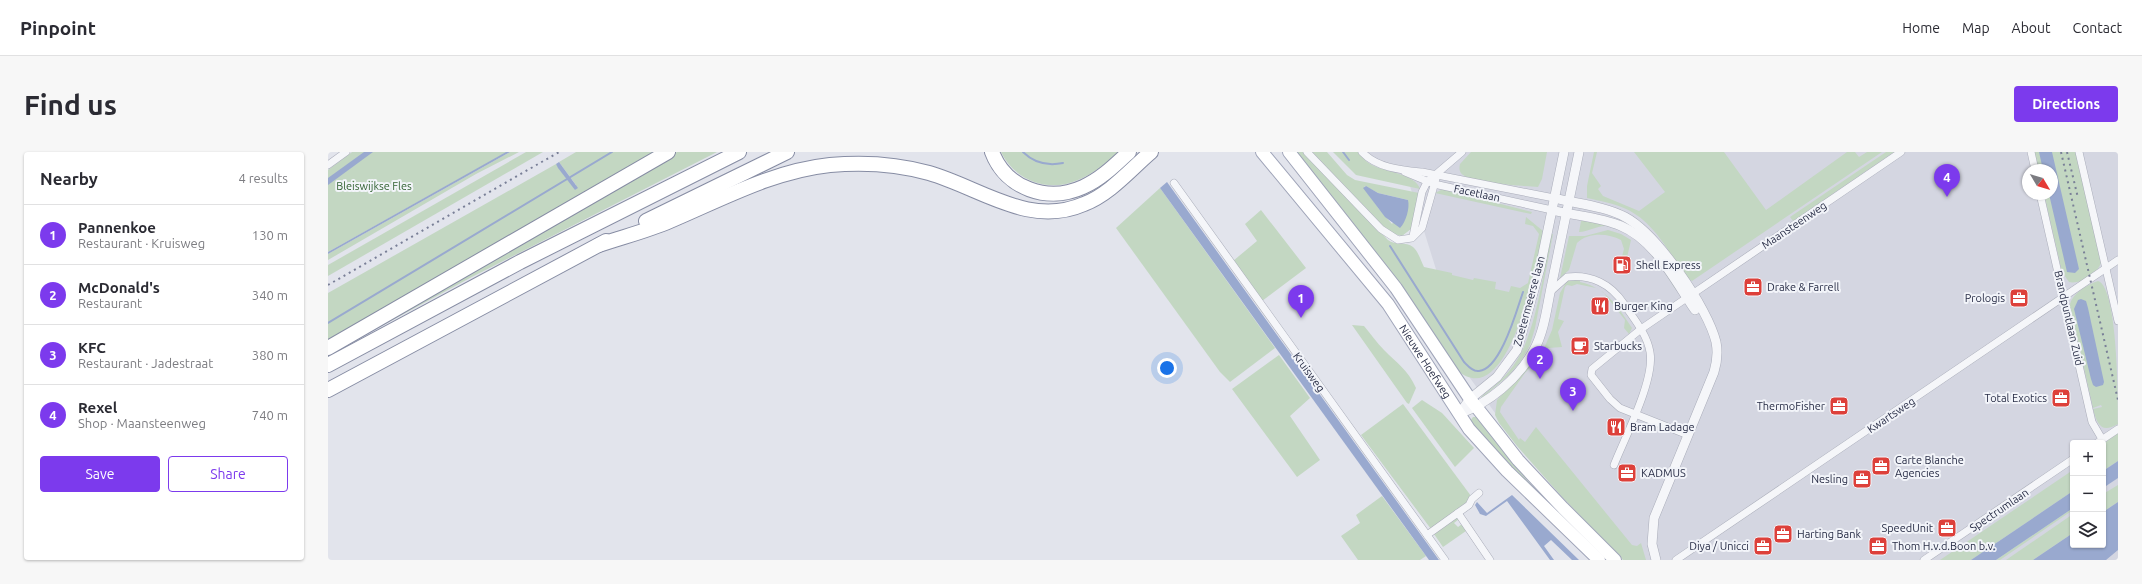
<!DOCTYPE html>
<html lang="en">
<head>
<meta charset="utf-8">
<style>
  body { margin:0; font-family:Ubuntu,sans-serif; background:#f7f7f7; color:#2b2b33 }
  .controls { position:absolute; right:12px; bottom:12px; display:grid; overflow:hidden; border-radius:4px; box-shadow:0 1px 3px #0004 }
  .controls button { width:36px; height:36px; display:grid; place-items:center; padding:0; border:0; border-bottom:1px solid #e1e1e2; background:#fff; color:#2b2b33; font:20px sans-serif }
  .compass { position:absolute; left:1694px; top:12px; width:36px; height:36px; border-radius:50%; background:#fff; box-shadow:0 1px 3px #0004; rotate:128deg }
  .you { position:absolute; left:839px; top:216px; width:14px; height:14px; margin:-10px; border:3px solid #fff; border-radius:50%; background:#1a73e8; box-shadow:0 0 0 6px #1a73e833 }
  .badge { display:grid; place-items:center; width:26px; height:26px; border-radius:50%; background:#7c3aed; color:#fff; font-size:13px; font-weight:700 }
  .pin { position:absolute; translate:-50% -33px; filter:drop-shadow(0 1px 2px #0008) }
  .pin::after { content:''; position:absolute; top:21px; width:14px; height:12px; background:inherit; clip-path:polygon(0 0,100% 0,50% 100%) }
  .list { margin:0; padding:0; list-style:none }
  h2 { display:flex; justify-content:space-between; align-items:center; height:52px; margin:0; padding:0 16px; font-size:17px }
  h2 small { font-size:13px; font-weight:400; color:#7c7c81 }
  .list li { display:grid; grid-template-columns:26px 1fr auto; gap:12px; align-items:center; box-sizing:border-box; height:60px; padding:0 16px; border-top:1px solid #e1e1e2 }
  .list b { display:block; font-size:15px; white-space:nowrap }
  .list p { margin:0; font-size:13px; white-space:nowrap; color:#7c7c81 }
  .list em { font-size:13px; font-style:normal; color:#7c7c81 }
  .actions { display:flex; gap:8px; padding:12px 16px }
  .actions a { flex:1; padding:9px 0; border:1px solid #7c3aed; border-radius:4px; text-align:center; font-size:14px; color:#7c3aed }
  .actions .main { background:#7c3aed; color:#fff }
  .icon { flex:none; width:22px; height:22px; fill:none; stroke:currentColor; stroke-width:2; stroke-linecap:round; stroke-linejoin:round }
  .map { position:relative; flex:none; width:1790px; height:408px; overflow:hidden; border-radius:4px }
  header { display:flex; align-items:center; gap:24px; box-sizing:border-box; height:56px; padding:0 20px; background:#fff; border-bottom:1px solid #e1e1e2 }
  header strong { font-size:19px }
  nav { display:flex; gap:22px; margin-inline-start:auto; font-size:14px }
  .intro { display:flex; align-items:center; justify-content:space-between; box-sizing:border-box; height:96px; padding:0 24px }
  h1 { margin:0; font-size:28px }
  .button { padding:10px 18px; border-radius:4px; background:#7c3aed; color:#fff; font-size:14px; font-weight:700 }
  main { display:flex; gap:24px; padding:0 24px }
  aside { flex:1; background:#fff; border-radius:4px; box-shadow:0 1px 3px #0004 }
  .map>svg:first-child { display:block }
  .built { fill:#d4d6e1; fill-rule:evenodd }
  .green { fill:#c3d7c2; fill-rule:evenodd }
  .water { fill:#99a9cf }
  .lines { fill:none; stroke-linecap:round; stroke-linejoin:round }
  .stream { stroke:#99a9cf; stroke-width:2 }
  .minor-casing { stroke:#aaadba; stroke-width:8 }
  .tertiary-casing { stroke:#aaadba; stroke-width:10 }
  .primary-casing { stroke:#a0a5b9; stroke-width:14 }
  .motorway-casing { stroke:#878da4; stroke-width:16 }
  .minor { stroke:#f5f6f9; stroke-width:7 }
  .tertiary { stroke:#f5f6f9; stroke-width:9 }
  .primary { stroke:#fff; stroke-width:12 }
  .motorway { stroke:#fff; stroke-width:14 }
  .rail { stroke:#797f97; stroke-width:2; stroke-dasharray:2 4; stroke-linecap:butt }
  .labels { text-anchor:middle; stroke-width:4; stroke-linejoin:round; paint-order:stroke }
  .park-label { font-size:11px; fill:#336333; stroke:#f2f4f9 }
  .street-label { font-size:11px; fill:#282d46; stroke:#f2f4f9 }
  .poi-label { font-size:11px; fill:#282d46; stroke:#f2f4f9; text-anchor:start }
</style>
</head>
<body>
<header>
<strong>Pinpoint</strong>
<nav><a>Home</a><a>Map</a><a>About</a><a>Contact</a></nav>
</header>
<div class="intro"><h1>Find us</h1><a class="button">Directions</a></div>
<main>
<aside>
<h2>Nearby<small>4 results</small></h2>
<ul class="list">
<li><span class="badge">1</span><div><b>Pannenkoe</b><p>Restaurant · Kruisweg</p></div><em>130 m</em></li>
<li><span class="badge">2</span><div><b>McDonald's</b><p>Restaurant</p></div><em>340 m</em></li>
<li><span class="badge">3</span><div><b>KFC</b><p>Restaurant · Jadestraat</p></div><em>380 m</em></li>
<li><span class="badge">4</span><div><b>Rexel</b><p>Shop · Maansteenweg</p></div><em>740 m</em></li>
</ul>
<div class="actions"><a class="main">Save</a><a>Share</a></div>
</aside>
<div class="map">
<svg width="1790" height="408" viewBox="0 0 1790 408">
  <rect width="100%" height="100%" fill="#e2e4ec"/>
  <path class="built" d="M1021 0H1790V408H1315L1185 286 1142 226 1081 31 1049 23ZM1700 18H1724V42H1700ZM1745 291H1775V393H1745Z"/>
  <g class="green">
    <polygon points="24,0 179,0 0,100 0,18"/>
    <polygon points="182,0 191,0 148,22 0,108 0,102"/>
    <polygon points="198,0 215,0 0,124 0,113"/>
    <polygon points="248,0 325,0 0,189 0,141 228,12 248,38 248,33 231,10"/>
    <polygon points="349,0 389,0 142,126 0,203 54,169"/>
    <path d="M673 0H790C778 11 765 22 750 28 721 41 687 29 673 0Z"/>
    <path d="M968 0H975L1060 88C1067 94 1078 89 1085 95 1090 99 1093 109 1096 115L1124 121V123L1145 128 1146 126 1168 130 1167 137 1181 140 1183 134 1192 136 1200 131 1211 82 1205 74 1197 72 1198 65 1215 79C1210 108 1181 261 1130 219 1082 142 1026 71 968 0Z"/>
    <path d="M984 0H999L1019 23 1027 28 1091 41 1083 77 1074 84 1066 82 1057 76ZM1037 34 1050 41 1080 48 1064 72 1051 57 1036 36Z"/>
    <path d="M1005 0H1030C1034 5 1038 10 1044 13 1057 20 1088 22 1092 37L1028 23Z"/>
    <path d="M1143 0H1219L1214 27 1210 35C1195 34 1146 31 1135 23 1131 20 1131 16 1132 12Z"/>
    <path d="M1266 0H1269L1264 21 1273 34 1270 37 1275 44 1311 59 1337 40 1306 0H1396L1438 58 1519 0H1527L1531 5 1539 0H1554L1364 129 1360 126C1341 102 1327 70 1298 57 1286 51 1272 49 1259 46V34Z"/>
    <polygon points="1558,0 1566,0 1465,69 1462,65"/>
    <path d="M1706 0H1749L1773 110C1771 121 1752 133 1741 130L1734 120 1716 42H1724V18H1710Z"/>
    <polygon points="832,36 947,196 902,230 892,220 788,76"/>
    <polygon points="1115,37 1204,60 1203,62 1107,41"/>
    <polygon points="933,58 978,116 934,149 905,109 929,89 917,72"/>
    <path d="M1256 68C1293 70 1316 87 1337 116 1341 123 1347 130 1350 137L1348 138C1332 114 1312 74 1277 74 1268 74 1260 80 1251 80L1253 69Z"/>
    <path d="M1280 78 1293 82 1303 88 1298 110 1293 108 1296 97 1293 88C1280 81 1260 80 1249 91L1241 118 1232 126 1241 84H1257Z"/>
    <path d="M1223 82H1225L1207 176 1202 193 1193 209 1181 223 1154 246 1153 245C1167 234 1180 223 1189 208 1208 179 1216 117 1223 82Z"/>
    <path d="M1252 128V130C1279 136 1290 155 1304 176L1301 182 1296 176 1297 168 1275 140 1268 136 1249 132 1244 134 1239 133 1237 135 1230 167 1236 169 1230 180 1234 195 1220 196 1197 221 1173 255 1172 260 1191 288 1192 286 1197 290 1208 275 1304 393 1309 394 1313 391 1318 408H1295L1235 346 1189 294 1171 271 1167 263 1169 248 1200 215 1217 194 1224 178 1232 141 1239 129Z"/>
    <path d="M1770 129C1790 135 1790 249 1790 272 1773 282 1769 272 1765 257L1774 255 1773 253 1765 256 1742 154C1742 143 1760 132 1770 129Z"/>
    <path d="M1024 173 1036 174C1043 182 1049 191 1056 198 1069 211 1080 218 1088 236L1081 252 1079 251Z"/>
    <polygon points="951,203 982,246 962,264 992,308 969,325 904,237"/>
    <polygon points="1094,248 1114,261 1146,296 1127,315 1084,256"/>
    <polygon points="1075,252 1143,344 1139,351 1103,377 1033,283"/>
    <polygon points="1145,265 1148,265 1200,329 1279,408 1276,408 1147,278 1142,269"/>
    <polygon points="1790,281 1790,309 1775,319 1775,292"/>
    <polygon points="1745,318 1745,339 1643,408 1612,408"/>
    <polygon points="1790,333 1790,350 1775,360 1775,342"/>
    <polygon points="1054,344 1098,404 1092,408 1030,408 1013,384 1032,371 1028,363"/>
    <polygon points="1745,356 1745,358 1672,408 1668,408"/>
    <polygon points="1745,362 1745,381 1705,408 1678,408"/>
    <polygon points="1129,365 1131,367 1126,371 1130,375 1134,372 1138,379 1115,395 1106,382"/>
  </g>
  <g class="water">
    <polygon points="36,0 45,0 0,33 0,26"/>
    <polygon points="178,0 182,0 0,102 0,100"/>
    <polygon points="1711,0 1724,0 1751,117 1747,121 1739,120 1721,42 1724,42 1724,18 1715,18"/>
    <polygon points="231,10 250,36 247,38 230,16 228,12"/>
    <polygon points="839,30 1111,408 1101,408 832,36"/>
    <path d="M1038 34 1050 41 1080 48C1082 56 1078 70 1072 76L1057 65 1035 36Z"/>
    <polygon points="1753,147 1758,149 1760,156 1776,230 1775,233 1768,235 1765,233 1763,227 1746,157 1750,148"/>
    <polygon points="1790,309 1790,326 1775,336 1775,319"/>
    <polygon points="1745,339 1745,356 1668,408 1643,408"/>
    <polygon points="1184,343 1251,408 1244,408 1223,388 1216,394 1226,408 1222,408 1179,349 1158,364 1152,362 1147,353 1149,350 1159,361"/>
    <polygon points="1790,350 1790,398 1778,408 1705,408 1745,381 1745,393 1775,393 1775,360"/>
  </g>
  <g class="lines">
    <g class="stream">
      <path d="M695 0C706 11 720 14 735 11"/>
      <polyline points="1015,0 1021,8"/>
      <path d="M1062 94 1136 210C1140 214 1145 220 1151 219 1173 217 1189 157 1195 140"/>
      <polyline points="0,171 284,0"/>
    </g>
    <defs>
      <g id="minor">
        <polyline points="979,0 1053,77 1070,88 1084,86 1094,76 1109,23"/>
        <path d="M1034 0C1049 16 1073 18 1094 20L1226 46"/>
        <polyline points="1703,0 1707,18"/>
        <polyline points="1751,0 1790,169"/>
        <polyline points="0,13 18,0"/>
        <polyline points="1077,20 1106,32 1224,58"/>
        <polyline points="846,31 1117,408"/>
        <polyline points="1712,42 1764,270 1774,287"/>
        <polyline points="1085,84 1094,40 1099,30 1134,0"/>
        <path d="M1222 140 1239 125C1263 122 1283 132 1296 152 1306 167 1319 182 1322 200 1327 228 1297 285 1286 313"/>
        <polyline points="1360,283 1292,256 1282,247 1263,223 1264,217 1313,177 1573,0"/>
        <polyline points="1769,291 1790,277"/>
        <polyline points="1130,361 1162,408"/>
        <polyline points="1099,383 1141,353 1144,347 1151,341"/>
        <polyline points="1348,408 1790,108"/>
        <polyline points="1596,408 1745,307"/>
      </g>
      <g id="tertiary">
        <path d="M1226 46C1250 52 1276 54 1297 65 1329 82 1380 156 1388 190 1390 200 1389 210 1386 220L1326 366 1324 392 1328 408"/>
        <path d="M1224 58C1247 64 1272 65 1293 74 1327 88 1347 129 1367 158"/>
        <path d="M1131 262C1161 251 1190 227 1206 198 1217 178 1219 153 1224 131 1233 87 1242 44 1251 0"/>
        <polyline points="1131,262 1142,247 1169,225 1189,198 1212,116 1236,0"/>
      </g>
      <g id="primary">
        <path id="s1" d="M934 0 1060 152 1141 277 1179 319 1271 408"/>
        <polyline points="961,0 1068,136 1142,247 1169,281 1190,308 1235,356 1287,408"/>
      </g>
      <g id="motorway">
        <path d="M664 0C678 37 720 51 755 35 773 27 787 13 801 0"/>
        <polyline points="318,69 459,0"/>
        <path d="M271 93C294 85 319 79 342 69 394 47 445 19 502 13 535 10 569 12 601 21 653 36 701 76 756 52 782 42 802 18 823 0"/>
        <polyline points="0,196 340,0"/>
        <polyline points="0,213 192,110 411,0"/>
        <polyline points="0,238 278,89"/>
      </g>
    </defs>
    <use href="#minor" class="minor-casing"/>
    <use href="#tertiary" class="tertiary-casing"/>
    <use href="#primary" class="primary-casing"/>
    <use href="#motorway" class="motorway-casing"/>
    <use href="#minor" class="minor"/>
    <use href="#tertiary" class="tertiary"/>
    <use href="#primary" class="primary"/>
    <use href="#motorway" class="motorway"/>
    <g class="rail">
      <polyline points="1733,0 1790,248"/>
      <polyline points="1739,0 1750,46"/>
      <polyline points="0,133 231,0"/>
    </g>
  </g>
  <defs>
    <symbol id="fuel-square" viewBox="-11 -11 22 22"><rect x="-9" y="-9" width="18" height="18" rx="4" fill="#dd403a" stroke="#f2f4f9"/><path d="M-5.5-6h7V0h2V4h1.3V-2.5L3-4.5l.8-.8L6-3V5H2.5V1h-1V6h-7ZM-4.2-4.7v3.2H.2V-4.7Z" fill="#fff"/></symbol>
    <symbol id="office-square" viewBox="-11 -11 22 22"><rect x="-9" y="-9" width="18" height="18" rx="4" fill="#dd403a" stroke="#f2f4f9"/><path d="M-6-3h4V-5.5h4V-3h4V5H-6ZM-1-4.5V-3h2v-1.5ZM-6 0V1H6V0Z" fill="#fff"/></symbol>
    <symbol id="restaurant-square" viewBox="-11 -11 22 22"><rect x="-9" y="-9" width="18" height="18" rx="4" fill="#dd403a" stroke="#f2f4f9"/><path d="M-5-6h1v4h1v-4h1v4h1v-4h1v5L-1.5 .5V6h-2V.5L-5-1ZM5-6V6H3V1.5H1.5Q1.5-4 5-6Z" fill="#fff"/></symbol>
    <symbol id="cafe-square" viewBox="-11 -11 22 22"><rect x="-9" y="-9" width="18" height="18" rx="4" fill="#dd403a" stroke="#f2f4f9"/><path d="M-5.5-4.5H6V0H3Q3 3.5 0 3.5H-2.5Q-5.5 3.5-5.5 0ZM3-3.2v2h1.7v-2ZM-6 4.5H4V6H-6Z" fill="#fff"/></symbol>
  </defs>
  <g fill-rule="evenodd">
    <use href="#fuel-square" x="1283" y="102" width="22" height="22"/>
    <use href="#office-square" x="1414" y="124" width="22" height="22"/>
    <use href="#office-square" x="1680" y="135" width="22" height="22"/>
    <use href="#restaurant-square" x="1261" y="143" width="22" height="22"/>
    <use href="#cafe-square" x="1241" y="183" width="22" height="22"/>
    <use href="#office-square" x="1722" y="235" width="22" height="22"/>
    <use href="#office-square" x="1500" y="243" width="22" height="22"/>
    <use href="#restaurant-square" x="1277" y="264" width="22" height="22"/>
    <use href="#office-square" x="1542" y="303" width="22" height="22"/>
    <use href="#office-square" x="1288" y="310" width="22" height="22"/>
    <use href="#office-square" x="1523" y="316" width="22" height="22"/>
    <use href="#office-square" x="1608" y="365" width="22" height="22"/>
    <use href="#office-square" x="1444" y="371" width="22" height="22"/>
    <use href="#office-square" x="1424" y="383" width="22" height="22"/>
    <use href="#office-square" x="1539" y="383" width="22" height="22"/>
  </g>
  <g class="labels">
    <g class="park-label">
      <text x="46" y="38">Bleiswijkse Fles</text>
    </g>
    <g class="street-label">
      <text transform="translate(1149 41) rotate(12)" y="4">Facetlaan</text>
      <text transform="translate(1466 73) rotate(-34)" y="4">Maansteenweg</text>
      <text transform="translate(1201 149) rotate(-75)" y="4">Zoetermeerse laan</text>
      <text transform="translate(1741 166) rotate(77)" y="4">Brandpuntlaan Zuid</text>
      <text dy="4" stroke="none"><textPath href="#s1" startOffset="266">Nieuwe Hoefweg</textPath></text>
      <text transform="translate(981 220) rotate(54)" y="4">Kruisweg</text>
      <text transform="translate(1563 263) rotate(-34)" y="4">Kwartsweg</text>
      <text transform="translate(1671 358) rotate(-34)" y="4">Spectrumlaan</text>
    </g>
    <g class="poi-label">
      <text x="1308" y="117">Shell Express</text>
      <text x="1439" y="139">Drake &amp; Farrell</text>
      <text x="1677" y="150" text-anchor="end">Prologis</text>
      <text x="1286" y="158">Burger King</text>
      <text x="1266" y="198">Starbucks</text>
      <text x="1719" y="250" text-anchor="end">Total Exotics</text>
      <text x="1497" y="258" text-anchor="end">ThermoFisher</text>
      <text x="1302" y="279">Bram Ladage</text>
      <text x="1567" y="312">Carte Blanche<tspan x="1567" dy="13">Agencies</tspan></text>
      <text x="1313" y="325">KADMUS</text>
      <text x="1520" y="331" text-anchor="end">Nesling</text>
      <text x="1605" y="380" text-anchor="end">SpeedUnit</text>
      <text x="1469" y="386">Harting Bank</text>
      <text x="1421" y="398" text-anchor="end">Diya / Unicci</text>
      <text x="1564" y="398">Thom H.v.d.Boon b.v.</text>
    </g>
  </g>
</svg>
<div class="controls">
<button>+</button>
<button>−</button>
<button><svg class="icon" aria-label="layers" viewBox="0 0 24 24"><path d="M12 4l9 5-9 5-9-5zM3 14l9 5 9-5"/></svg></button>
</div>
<svg class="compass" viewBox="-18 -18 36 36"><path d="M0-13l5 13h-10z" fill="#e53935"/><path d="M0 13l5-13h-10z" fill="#7c7c81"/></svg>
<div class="you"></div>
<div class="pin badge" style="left:973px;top:166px">1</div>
<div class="pin badge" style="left:1212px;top:227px">2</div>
<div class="pin badge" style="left:1245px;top:259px">3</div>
<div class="pin badge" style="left:1619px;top:45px">4</div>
</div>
</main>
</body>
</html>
